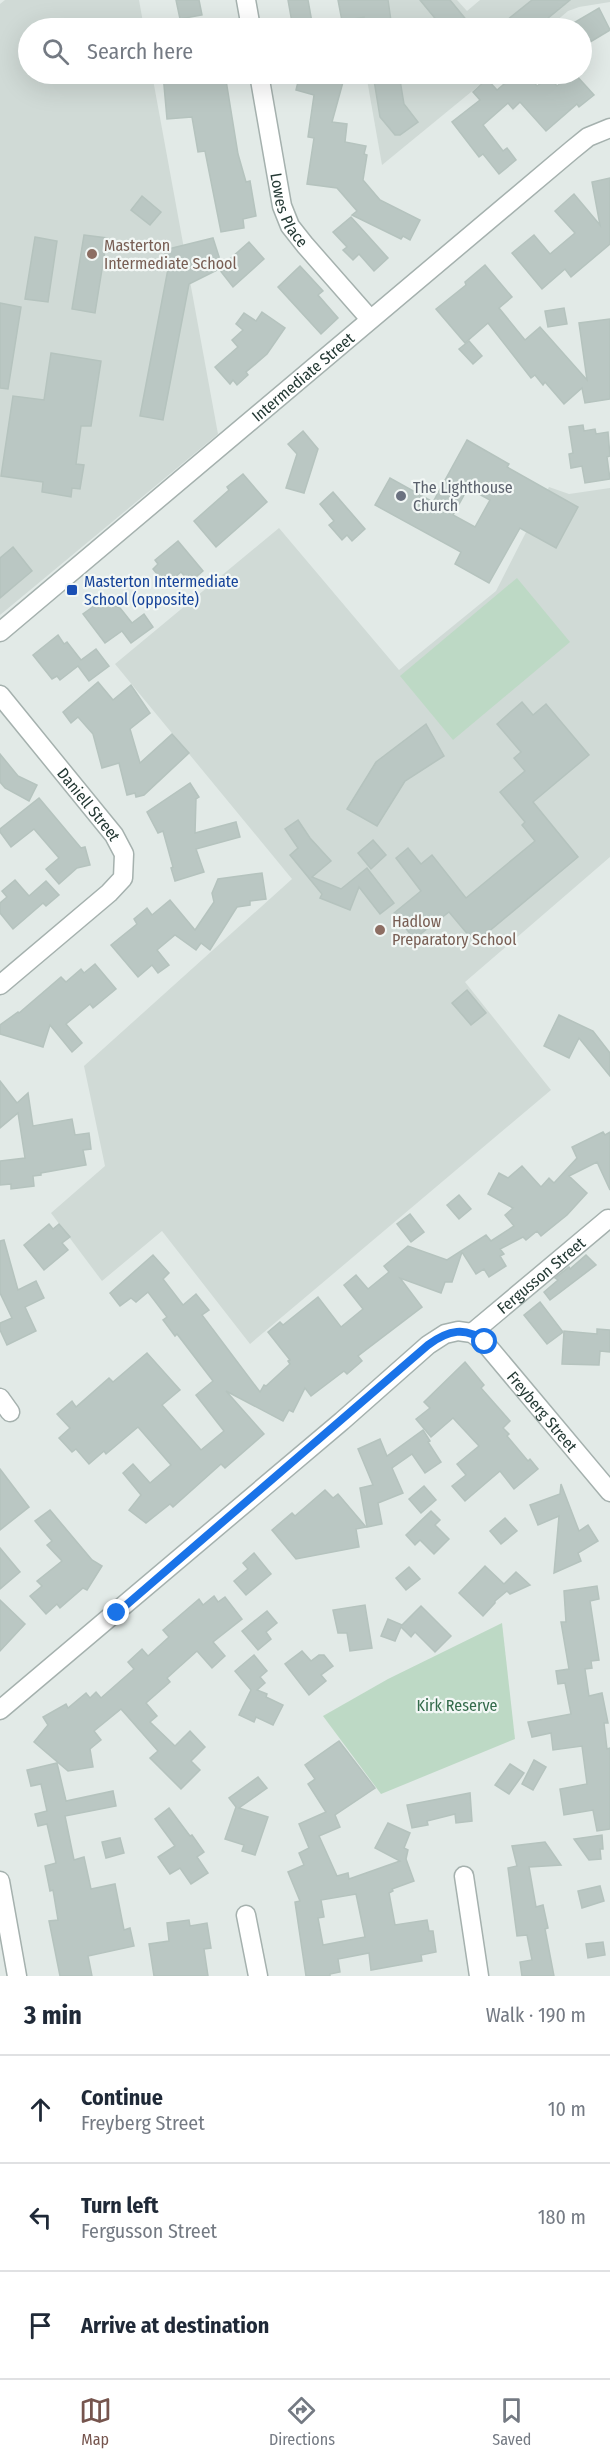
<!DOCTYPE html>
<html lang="en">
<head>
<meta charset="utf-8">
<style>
  body { margin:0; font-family:"Fira Sans Condensed",sans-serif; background:#f2f2f3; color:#1f2937 }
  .stop { position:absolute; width:18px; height:18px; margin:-14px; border:4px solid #1a73e8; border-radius:50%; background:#fff }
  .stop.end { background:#1a73e8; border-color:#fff; box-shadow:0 2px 6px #0008 }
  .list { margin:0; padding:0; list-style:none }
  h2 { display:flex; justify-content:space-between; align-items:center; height:78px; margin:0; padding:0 24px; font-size:26px }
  h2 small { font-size:20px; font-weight:400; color:#747a83 }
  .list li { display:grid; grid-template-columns:39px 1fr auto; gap:18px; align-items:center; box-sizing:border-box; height:108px; padding:0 24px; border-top:2px solid #e0e1e3 }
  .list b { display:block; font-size:22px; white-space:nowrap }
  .list p { margin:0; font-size:20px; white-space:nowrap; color:#747a83 }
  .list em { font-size:20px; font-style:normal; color:#747a83 }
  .icon { flex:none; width:33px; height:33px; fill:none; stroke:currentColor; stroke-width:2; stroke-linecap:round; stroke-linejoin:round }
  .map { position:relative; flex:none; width:610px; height:1976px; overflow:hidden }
  .search { position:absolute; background:#fff; box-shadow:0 6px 24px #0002; left:18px; right:18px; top:18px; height:66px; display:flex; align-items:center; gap:15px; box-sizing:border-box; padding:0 21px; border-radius:33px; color:#747a83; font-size:22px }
  .sheet { height:402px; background:#fff }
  nav { display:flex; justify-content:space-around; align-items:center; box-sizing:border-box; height:84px; border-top:2px solid #e0e1e3; background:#fff; font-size:16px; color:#747a83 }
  nav a { display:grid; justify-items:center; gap:3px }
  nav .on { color:#76554e }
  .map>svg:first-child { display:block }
  .built { fill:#d0dad6 }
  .green { fill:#bdd9c5 }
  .building { fill:#bac7c3; stroke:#b5c3be; stroke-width:1.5; fill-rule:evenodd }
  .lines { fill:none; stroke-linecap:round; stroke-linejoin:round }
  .street-casing { stroke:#a5b1ae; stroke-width:21 }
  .street { stroke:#fff; stroke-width:18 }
  .route { stroke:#1a73e8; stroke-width:8 }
  .education-dot { fill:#8d6e63; stroke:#f2f7f5; stroke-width:2 }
  .worship-dot { fill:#6b7280; stroke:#f2f7f5; stroke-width:2 }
  .transit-dot { fill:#1a4fb4; stroke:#f2f7f5; stroke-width:2 }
  .labels { text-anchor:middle; stroke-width:4.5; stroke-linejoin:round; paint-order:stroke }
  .street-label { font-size:16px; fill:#243934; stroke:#f2f7f5 }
  .education-label { font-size:16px; fill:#785e54; stroke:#f2f7f5; text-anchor:start }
  .worship-label { font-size:16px; fill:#5b616d; stroke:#f2f7f5; text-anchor:start }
  .transit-label { font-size:16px; fill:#164399; stroke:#f2f7f5; text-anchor:start }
  .park-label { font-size:16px; fill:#336b4b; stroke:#f2f7f5 }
</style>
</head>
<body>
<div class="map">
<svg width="610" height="1976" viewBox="0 0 610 1976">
  <rect width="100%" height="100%" fill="#e2eae7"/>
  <g class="built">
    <polygon points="5,0 139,0 144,28 28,28 28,74 152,74 218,434 0,615 0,4"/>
    <polygon points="353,0 457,0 467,11 480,0 610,0 610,2 579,7 568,11 548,28 358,28"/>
    <polygon points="366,74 493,74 382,165"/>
    <polygon points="549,487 569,494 610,488 610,857 465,982 551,1090 250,1344 162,1231 102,1281 51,1213 105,1166 84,1066 292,879 115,664 279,528 399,670 496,591"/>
  </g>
  <g class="green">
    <polygon points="517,578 570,642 453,740 400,676"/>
    <polygon points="502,1623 515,1739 381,1794 323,1716 388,1679"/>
  </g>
  <g class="building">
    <polygon points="176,0 199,0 202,15 180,19"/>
    <polygon points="288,0 308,0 313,28 293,28"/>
    <polygon points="338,0 388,0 392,28 366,28 364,17 342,21"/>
    <polygon points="420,0 450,0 473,28 443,28"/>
    <polygon points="532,0 570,0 536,28 497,28"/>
    <polygon points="599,8 610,30 582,47 582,28 565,28"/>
    <polygon points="163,74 225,74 238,154 246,182 250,181 256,216 243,219 244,228 221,232 205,151 198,152 192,117 167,119"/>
    <polygon points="300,74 311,74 343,82 332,122 347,124 345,142 366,146 364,154 367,155 363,180 380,200 420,220 410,240 403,236 401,239 352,215 357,211 337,188 307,184 314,138 308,137 314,95 296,90"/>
    <polygon points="373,74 399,74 404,104 418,122 400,135 395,135 380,117"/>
    <polygon points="516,74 527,74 537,86 549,77 557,86 572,74 575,74 594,95 579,107 577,104 546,131 520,102 513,109 508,103 483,125 503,151 507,148 516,160 499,174 483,154 479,157 452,122 480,100 473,92 487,79 497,90"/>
    <polygon points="610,178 610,244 571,277 565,269 542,289 512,253 534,235 550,254 575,233 555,211 574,194 600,225 592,182"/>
    <polygon points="142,196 161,212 150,225 131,210"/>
    <polygon points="351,217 388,258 374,271 359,254 353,260 343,250 347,247 333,232"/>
    <polygon points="84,235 107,238 95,313 72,309"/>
    <polygon points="35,237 57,241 48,302 25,299"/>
    <polygon points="213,238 222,266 249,242 264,259 233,287 219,269 189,284 163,420 140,416 168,269 164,250"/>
    <polygon points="485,265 512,297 499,308 525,340 540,327 587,380 579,323 610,319 610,399 585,403 582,388 564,404 545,382 543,385 535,375 531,378 488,323 465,343 436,309 466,285 465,282"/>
    <polygon points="300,266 323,291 318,295 338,318 321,334 278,287"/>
    <polygon points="0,303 21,307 8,389 0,388"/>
    <polygon points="564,308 567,324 548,327 545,311"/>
    <polygon points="262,312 285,328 267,354 246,372 248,375 237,385 233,380 230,384 215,367 238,347 232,340 243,330 236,324 244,313 256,321"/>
    <polygon points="469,341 482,356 473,364 459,349"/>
    <polygon points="51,353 101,361 91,426 81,426 76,464 84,465 80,489 72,488 71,497 42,492 43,482 1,476 13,396 44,400"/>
    <polygon points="583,425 584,431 595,429 596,434 608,432 610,456 607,457 610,479 585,483 582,466 571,468 569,454 573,453 569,427"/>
    <polygon points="303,431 318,449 304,493 286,488 297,454 288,444"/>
    <path d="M467 440 509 464 507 467 578 507 556 548 520 528 489 583 455 564 461 552 375 505 390 478 433 502ZM468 488 490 500 475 527 453 515Z"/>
    <polygon points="243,474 267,502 216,547 194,521 229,490 227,487"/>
    <polygon points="333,492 365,529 352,541 347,535 342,540 329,525 334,521 320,504"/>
    <polygon points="178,541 203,571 190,582 181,572 166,585 153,569 158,564 155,560"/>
    <polygon points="13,547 32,571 0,598 0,558"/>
    <polygon points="101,601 120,608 132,623 144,614 153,627 131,643 122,631 105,643 83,614"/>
    <polygon points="58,635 64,644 67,642 81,660 96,649 109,666 89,681 78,666 60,680 57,676 52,679 33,655"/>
    <polygon points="98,682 113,700 131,685 150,713 130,729 140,763 172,734 189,753 144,795 136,797 135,793 127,795 119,763 102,768 93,734 78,717 71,723 63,712"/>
    <polygon points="522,702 533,715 546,704 589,755 533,802 578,857 475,943 449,912 414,939 394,913 421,891 396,858 408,848 421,864 432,855 466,898 535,841 522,825 525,822 500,792 525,771 514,758 521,752 497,724"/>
    <polygon points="426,724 444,756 405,781 377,826 347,809 376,762"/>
    <polygon points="0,754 18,776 37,785 29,801 5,788 0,782"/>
    <polygon points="190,783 199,797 196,799 195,833 236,822 240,837 196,849 204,872 175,881 171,868 173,867 163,831 158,833 147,812"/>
    <polygon points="39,798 81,848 85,847 90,865 77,868 59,884 46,869 59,858 34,829 11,847 0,832 0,829"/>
    <polygon points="298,820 310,838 331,861 312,877 341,889 367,868 394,903 380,914 359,887 350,910 320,898 322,894 290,855 298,848 285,829"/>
    <polygon points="373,840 386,855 371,869 358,853"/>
    <polygon points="262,873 266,899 250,901 250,905 237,907 210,950 201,943 196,950 175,935 157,950 169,965 158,973 152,965 138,977 111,945 137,924 134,919 147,908 152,915 170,900 195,930 214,902 212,893 218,879"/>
    <polygon points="15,880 29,896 46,881 59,895 46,906 43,903 13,929 0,913 0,903 7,897 2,891"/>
    <polygon points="95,964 116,989 93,1008 90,1004 66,1024 82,1043 72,1052 50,1025 43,1047 0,1034 0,1025 18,1012 19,1013 61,977 66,982 81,969 84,973"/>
    <polygon points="467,990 486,1013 471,1025 452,1003"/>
    <polygon points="559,1015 593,1031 610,1053 610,1076 579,1038 569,1058 544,1046"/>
    <polygon points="0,1081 17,1103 28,1093 33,1126 72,1119 75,1135 89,1133 91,1149 83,1150 86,1165 41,1173 41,1175 33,1176 34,1186 11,1189 11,1184 0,1185 0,1161 25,1158 18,1113 0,1128"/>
    <polygon points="603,1132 605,1135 610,1132 610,1190 597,1162 569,1176 587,1193 567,1215 541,1236 537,1231 526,1240 523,1237 500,1249 504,1254 500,1256 506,1266 489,1277 484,1269 476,1274 462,1252 452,1282 445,1282 441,1293 400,1278 422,1307 358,1356 362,1361 347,1374 344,1371 311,1396 305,1388 293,1412 289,1410 283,1421 226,1391 264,1434 225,1468 221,1464 173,1507 170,1504 146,1523 129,1510 141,1495 123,1473 133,1464 150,1483 171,1465 138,1427 106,1454 104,1451 89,1464 76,1449 72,1452 59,1438 70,1428 57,1414 72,1401 76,1407 109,1378 113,1382 147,1353 180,1390 162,1405 201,1450 224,1431 196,1395 213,1381 177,1334 175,1336 163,1320 167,1317 148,1292 136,1302 131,1298 120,1306 110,1293 153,1255 169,1273 163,1279 183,1305 196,1294 209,1310 202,1315 260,1392 264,1385 266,1386 290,1364 288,1361 290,1360 268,1332 280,1322 283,1325 318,1297 341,1327 363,1309 344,1285 356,1275 368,1289 389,1272 384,1266 408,1246 447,1260 486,1235 491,1241 514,1226 505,1215 513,1208 488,1194 499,1173 508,1178 522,1166 541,1187 549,1178 554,1183 577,1158 572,1147"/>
    <polygon points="459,1195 471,1209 459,1219 447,1205"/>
    <polygon points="410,1214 424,1232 411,1242 397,1224"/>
    <polygon points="49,1224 53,1229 59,1224 70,1237 62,1243 68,1250 44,1270 24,1245"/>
    <polygon points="4,1240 18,1290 36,1281 44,1298 25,1307 36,1331 7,1345 0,1330 0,1323 12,1318 0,1293 0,1241"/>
    <polygon points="586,1255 596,1265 550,1300 544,1292 558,1280 555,1278 569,1267 570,1269"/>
    <polygon points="540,1302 563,1332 547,1344 524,1315"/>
    <polygon points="597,1329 610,1330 610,1352 600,1351 599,1365 562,1364 564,1331 597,1334"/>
    <polygon points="465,1362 484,1385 481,1388 510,1421 503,1428 509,1434 507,1436 528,1461 530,1459 538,1469 514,1489 500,1471 465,1501 452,1486 466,1475 457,1464 479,1446 453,1418 431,1437 416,1419 430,1408 424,1402"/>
    <polygon points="423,1430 430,1441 428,1442 441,1462 425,1473 412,1454 392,1468 403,1493 378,1503 382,1524 367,1527 360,1488 373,1485 358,1449 380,1439 387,1456"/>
    <polygon points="0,1469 29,1507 0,1530"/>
    <polygon points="561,1484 579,1531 588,1525 598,1541 578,1553 581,1561 554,1573 559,1516 538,1525 530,1505 560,1494"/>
    <polygon points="424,1486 436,1500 421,1513 409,1499"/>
    <polygon points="325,1490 333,1498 338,1494 366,1527 356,1529 359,1547 296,1559 272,1530 292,1513 295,1516"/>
    <polygon points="50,1510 92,1560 102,1566 87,1590 83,1588 60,1608 57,1604 46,1614 30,1596 42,1586 37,1581 62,1561 47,1545 52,1541 35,1521"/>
    <polygon points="431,1511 440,1520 435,1525 449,1539 434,1554 420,1540 415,1545 406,1535"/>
    <polygon points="505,1518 517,1531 501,1544 490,1531"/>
    <polygon points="0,1548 20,1572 0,1589"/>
    <polygon points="254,1553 271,1574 246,1595 234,1581 248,1569 243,1563"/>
    <polygon points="485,1566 504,1584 516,1572 530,1585 510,1594 507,1591 495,1601 495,1603 483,1616 459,1593"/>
    <polygon points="409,1567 420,1579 406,1590 396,1578"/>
    <polygon points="597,1586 599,1599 590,1601 599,1660 591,1661 592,1668 585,1669 589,1696 602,1693 608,1723 604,1723 607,1749 610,1748 610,1829 597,1831 593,1810 564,1815 560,1789 587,1784 582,1746 553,1750 551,1733 532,1737 528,1722 571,1714 565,1683 558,1684 556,1671 569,1669 561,1622 566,1622 564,1591"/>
    <polygon points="214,1596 218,1602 225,1597 242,1619 213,1642 225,1656 212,1668 197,1651 167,1678 170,1682 146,1703 157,1716 150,1722 175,1746 190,1731 205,1747 191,1761 200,1770 181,1789 150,1758 158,1751 121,1709 94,1731 101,1740 90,1749 93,1767 68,1771 34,1742 48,1725 43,1717 66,1704 68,1708 86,1693 90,1698 96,1692 101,1698 134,1669 128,1662 142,1649 148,1656 169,1637 163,1630 199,1599 203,1605"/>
    <polygon points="0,1600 25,1624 0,1651"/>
    <polygon points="365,1605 372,1648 350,1651 347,1633 338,1633 333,1610"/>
    <polygon points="421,1606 451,1636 435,1652 415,1632 411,1637 401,1627 395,1641 381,1636 388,1619 402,1625"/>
    <polygon points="267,1611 277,1623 266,1632 271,1639 258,1650 242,1631"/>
    <polygon points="302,1651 311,1661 319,1655 324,1655 333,1666 321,1675 326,1681 309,1695 285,1664"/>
    <polygon points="254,1655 267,1671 260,1677 265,1683 257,1690 267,1694 266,1697 283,1705 273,1725 256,1717 254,1722 239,1715 251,1690 235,1671"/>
    <path d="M339 1741 375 1788 335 1815 340 1827 319 1836 337 1876 348 1873 349 1879 400 1861 375 1848 388 1823 410 1833 404 1848 408 1850 406 1859 414 1881 392 1889 393 1891 389 1893 395 1925 427 1920 429 1931H433L436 1952 421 1955 422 1961 371 1970 369 1953 338 1959 340 1972 330 1974V1976H306L295 1902 300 1901 288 1872 304 1865 299 1853 309 1848 299 1824 326 1812 308 1784 315 1779 305 1765ZM356 1894 365 1937 323 1945 318 1918 324 1917 321 1900Z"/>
    <polygon points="534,1760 546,1767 533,1790 522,1784"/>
    <polygon points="57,1763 66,1801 113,1791 116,1806 65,1816 74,1860 84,1857 91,1889 115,1884 124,1930 130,1928 134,1946 88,1956 92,1976 60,1976 49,1921 58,1920 53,1890 50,1891 45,1866 56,1863 47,1824 38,1826 35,1814 47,1811 41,1784 31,1786 27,1770"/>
    <polygon points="510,1764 524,1773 509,1794 495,1785"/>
    <polygon points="258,1777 267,1788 239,1808 268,1817 255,1855 242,1851 244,1845 225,1839 236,1807 229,1798"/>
    <polygon points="470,1793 472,1821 456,1823 455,1814 427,1821 428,1825 412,1828 407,1805"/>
    <polygon points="169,1808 190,1836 192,1835 204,1852 197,1857 208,1873 191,1884 180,1868 170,1874 158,1857 175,1846 155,1819"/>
    <polygon points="602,1835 603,1849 600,1849 601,1859 589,1860 574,1839"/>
    <polygon points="120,1838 124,1853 106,1858 102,1842"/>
    <polygon points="545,1842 561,1865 529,1867 536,1907 543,1905 548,1928 545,1929 554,1976 522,1976 520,1962 532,1960 527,1935 517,1936 508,1868 517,1866 512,1846"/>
    <polygon points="600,1886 604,1901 582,1908 578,1891"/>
    <polygon points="189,1920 190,1926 207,1923 211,1948 204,1949 208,1976 154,1976 149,1944 169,1941 167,1923"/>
    <polygon points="603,1942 605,1955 588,1958 586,1944"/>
  </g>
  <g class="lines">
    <defs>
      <g id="street">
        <polyline points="246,0 251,28"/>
        <path id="s1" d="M259 74 282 206 290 226 305 245 370 319"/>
        <path id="s2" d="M0 632 572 150 588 137 610 128"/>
        <path id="s3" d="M0 695 114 835 124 854 123 878 109 893 0 985"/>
        <path id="s4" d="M472 1333 608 1219"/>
        <polyline points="0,1398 10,1412"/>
        <path id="s5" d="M0 1710 342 1421 428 1345 445 1334 458 1331 472 1333 485 1343 610 1492"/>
        <polyline points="464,1876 479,1976"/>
        <polyline points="0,1881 17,1976"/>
        <polyline points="246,1915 258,1976"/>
      </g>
    </defs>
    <use href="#street" class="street-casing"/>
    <use href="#street" class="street"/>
  </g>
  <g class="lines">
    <path class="route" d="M117 1613 428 1345C448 1330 466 1326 485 1342"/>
  </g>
  <g class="education-dot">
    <circle cx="92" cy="254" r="6"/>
    <circle cx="380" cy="930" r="6"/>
  </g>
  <circle class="worship-dot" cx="401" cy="496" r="6"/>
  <rect class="transit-dot" x="66" y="584" width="12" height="12" rx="3"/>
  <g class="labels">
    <g class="street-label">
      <text dy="6" stroke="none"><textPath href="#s1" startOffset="140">Lowes Place</textPath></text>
      <text dy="6" stroke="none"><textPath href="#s2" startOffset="396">Intermediate Street</textPath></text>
      <text dy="6" stroke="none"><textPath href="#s3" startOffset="141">Daniell Street</textPath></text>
      <text dy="6" stroke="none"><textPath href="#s4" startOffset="90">Fergusson Street</textPath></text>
      <text dy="6" stroke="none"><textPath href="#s5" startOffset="716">Freyberg Street</textPath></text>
    </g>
    <g class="education-label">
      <text x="104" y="251">Masterton<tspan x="104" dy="18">Intermediate School</tspan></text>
      <text x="392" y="927">Hadlow<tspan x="392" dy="18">Preparatory School</tspan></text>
    </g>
    <g class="worship-label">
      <text x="413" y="493">The Lighthouse<tspan x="413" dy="18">Church</tspan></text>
    </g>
    <g class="transit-label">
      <text x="84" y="587">Masterton Intermediate<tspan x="84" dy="18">School (opposite)</tspan></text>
    </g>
    <g class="park-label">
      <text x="457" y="1711">Kirk Reserve</text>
    </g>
  </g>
</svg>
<div class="stop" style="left:485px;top:1342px"></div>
<div class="stop end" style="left:117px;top:1613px"></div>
<div class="search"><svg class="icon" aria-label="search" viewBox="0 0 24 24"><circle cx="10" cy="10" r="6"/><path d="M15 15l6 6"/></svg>Search here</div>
</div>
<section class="sheet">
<h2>3 min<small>Walk · 190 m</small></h2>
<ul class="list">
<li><svg class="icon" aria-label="ahead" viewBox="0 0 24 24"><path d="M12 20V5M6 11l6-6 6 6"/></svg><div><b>Continue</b><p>Freyberg Street</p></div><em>10 m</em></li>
<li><svg class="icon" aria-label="left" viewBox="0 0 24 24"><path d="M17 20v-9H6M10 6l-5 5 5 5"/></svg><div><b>Turn left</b><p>Fergusson Street</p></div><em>180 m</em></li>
<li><svg class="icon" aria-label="arrive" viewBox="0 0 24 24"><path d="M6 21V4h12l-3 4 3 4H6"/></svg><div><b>Arrive at destination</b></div></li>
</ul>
</section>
<nav>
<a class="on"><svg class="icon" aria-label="map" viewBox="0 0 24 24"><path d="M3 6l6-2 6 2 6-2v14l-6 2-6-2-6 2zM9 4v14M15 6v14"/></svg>Map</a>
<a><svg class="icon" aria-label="directions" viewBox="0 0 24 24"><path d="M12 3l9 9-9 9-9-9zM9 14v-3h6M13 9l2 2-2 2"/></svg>Directions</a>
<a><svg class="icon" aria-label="saved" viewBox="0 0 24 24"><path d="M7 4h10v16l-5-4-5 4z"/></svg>Saved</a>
</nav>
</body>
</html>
